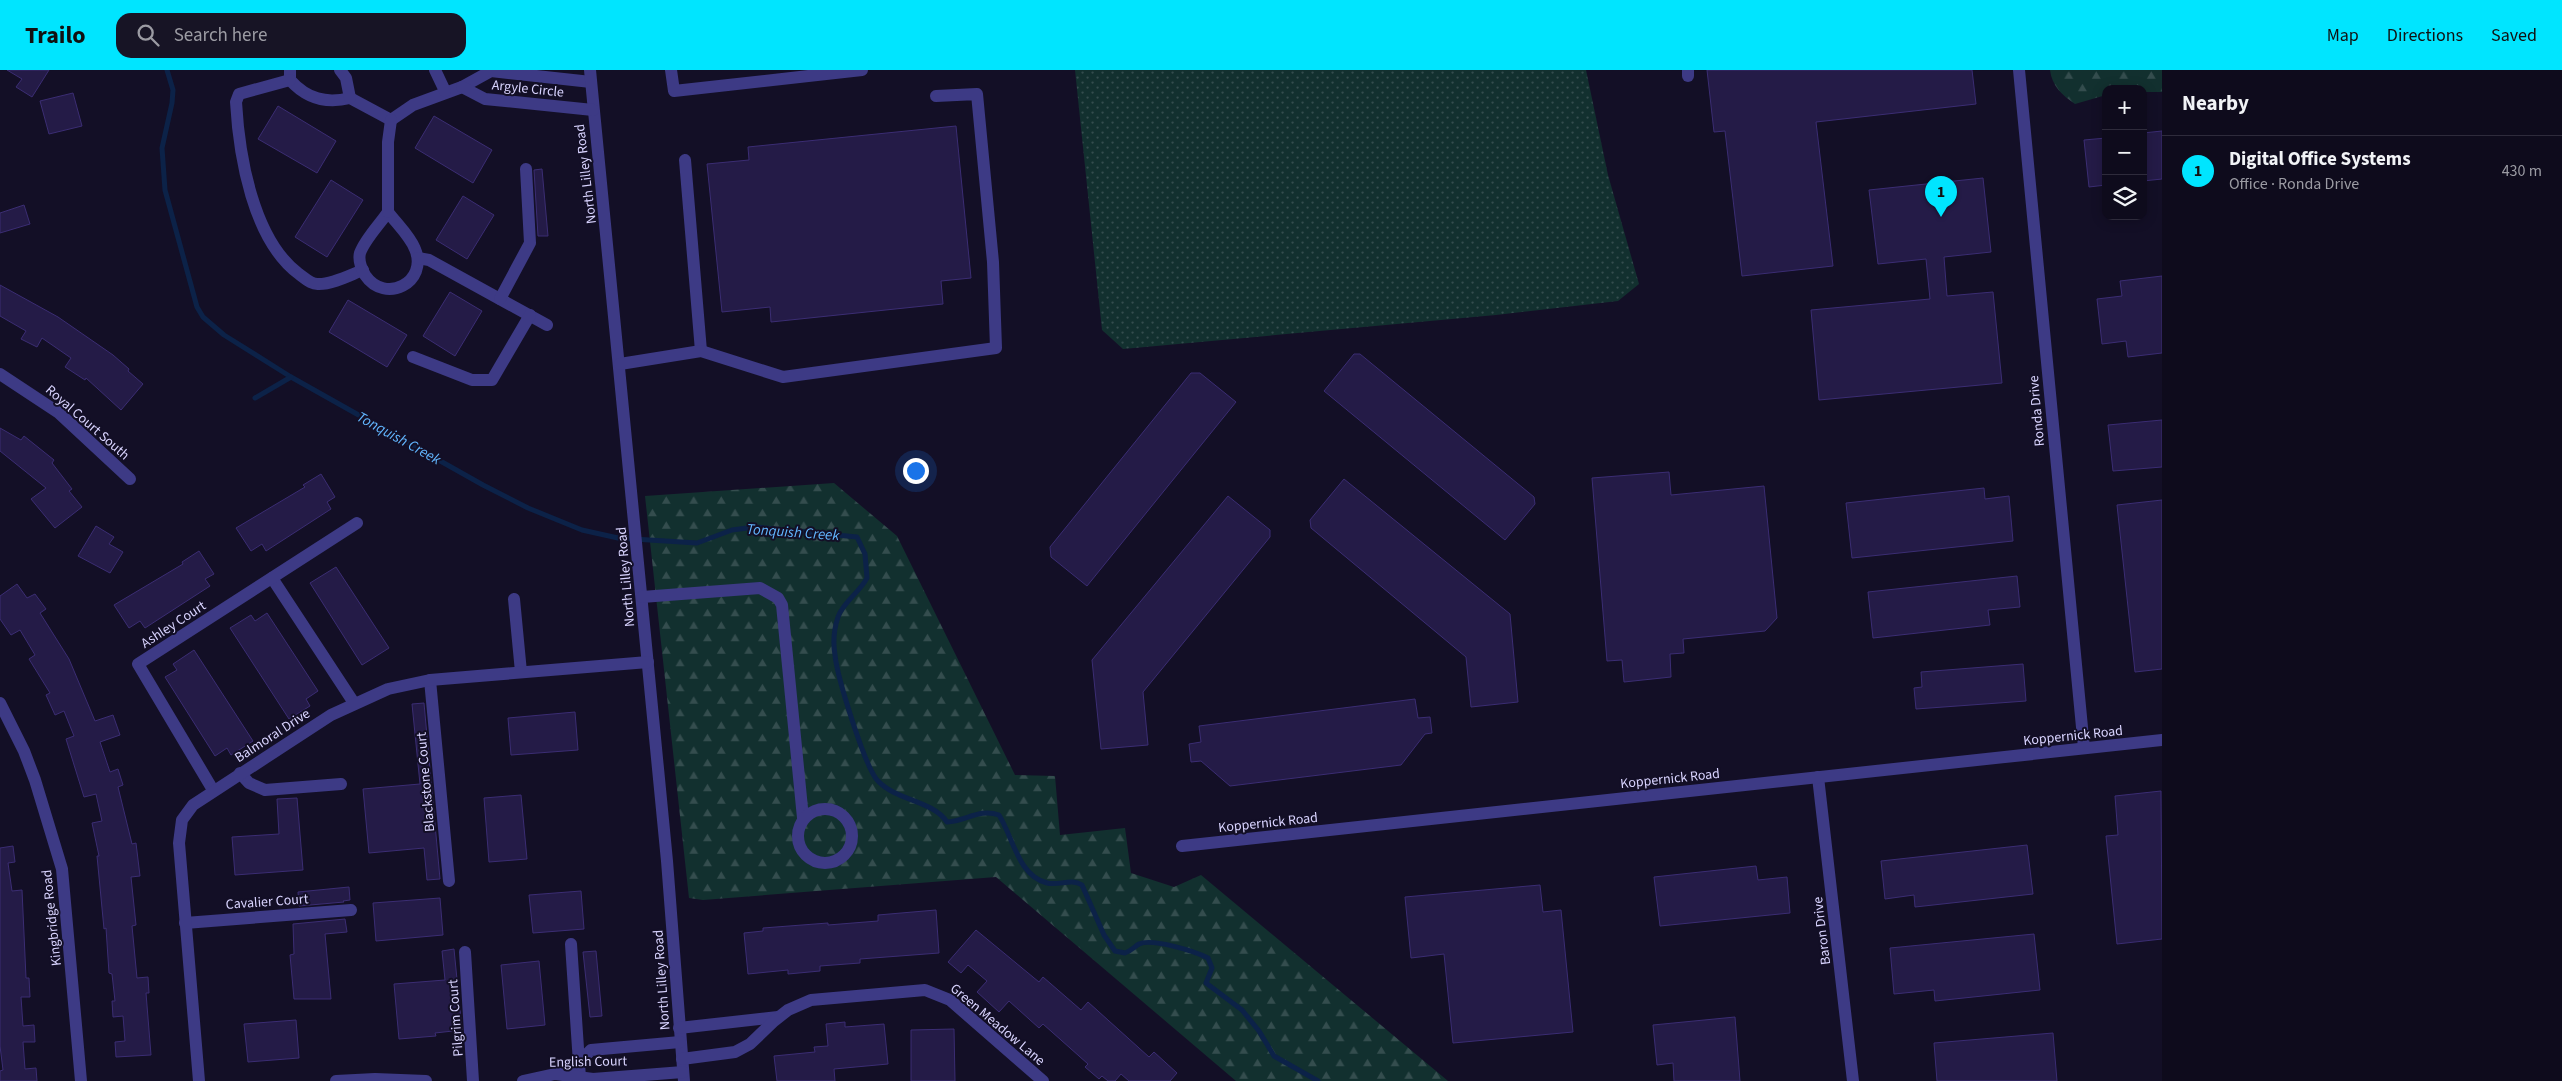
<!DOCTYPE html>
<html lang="en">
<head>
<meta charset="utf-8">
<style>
  body { margin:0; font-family:"Source Sans 3",sans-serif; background:#171425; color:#f1f3f6 }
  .controls { position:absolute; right:15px; top:15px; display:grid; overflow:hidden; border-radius:10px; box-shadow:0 2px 12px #0003 }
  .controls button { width:45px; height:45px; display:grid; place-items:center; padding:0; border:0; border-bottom:1px solid #2e2b3b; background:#0e0b1c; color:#f1f3f6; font:25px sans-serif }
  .you { position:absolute; left:915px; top:400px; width:18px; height:18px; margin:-12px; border:4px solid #fff; border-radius:50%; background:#1a73e8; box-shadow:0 0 0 8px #1a73e833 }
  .badge { display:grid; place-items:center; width:32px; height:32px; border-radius:50%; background:#00e5ff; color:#111; font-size:16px; font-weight:700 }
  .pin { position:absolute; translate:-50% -41px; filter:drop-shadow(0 1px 2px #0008) }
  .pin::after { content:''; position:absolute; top:26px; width:18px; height:15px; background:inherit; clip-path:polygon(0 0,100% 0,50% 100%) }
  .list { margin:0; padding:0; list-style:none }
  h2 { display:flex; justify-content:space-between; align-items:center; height:65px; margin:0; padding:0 20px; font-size:21px }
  h2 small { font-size:16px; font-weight:400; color:#9b9ba3 }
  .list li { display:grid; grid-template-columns:32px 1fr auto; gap:15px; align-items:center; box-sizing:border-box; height:70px; padding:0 20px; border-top:1px solid #2e2b3b }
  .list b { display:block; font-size:19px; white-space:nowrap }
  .list p { margin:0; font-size:16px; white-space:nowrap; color:#9b9ba3 }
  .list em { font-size:16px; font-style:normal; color:#9b9ba3 }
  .icon { flex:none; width:28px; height:28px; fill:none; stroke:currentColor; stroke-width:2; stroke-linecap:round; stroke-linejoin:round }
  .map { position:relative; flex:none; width:2162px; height:1011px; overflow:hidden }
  header { display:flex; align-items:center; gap:30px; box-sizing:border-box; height:70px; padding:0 25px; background:#00e5ff; color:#111 }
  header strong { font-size:24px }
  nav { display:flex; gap:28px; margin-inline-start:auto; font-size:18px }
  .search { width:350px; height:45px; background:#171425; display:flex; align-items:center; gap:12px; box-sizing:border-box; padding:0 18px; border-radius:15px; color:#9b9ba3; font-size:19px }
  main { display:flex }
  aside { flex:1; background:#0e0b1c }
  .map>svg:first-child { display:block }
  .green { fill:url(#green-dots) }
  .forest { fill:url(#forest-firs) }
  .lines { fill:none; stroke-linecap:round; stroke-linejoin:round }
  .stream { stroke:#0c2248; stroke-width:5 }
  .building { fill:#241b47; stroke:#3b2d73 }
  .minor { stroke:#3d3a85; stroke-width:12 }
  .labels { text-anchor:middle; stroke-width:4; stroke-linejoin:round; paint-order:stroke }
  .street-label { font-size:14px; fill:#d9d4ff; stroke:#130f26 }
  .water-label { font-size:15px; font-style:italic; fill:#62b6ff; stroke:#130f26 }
</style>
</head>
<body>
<header>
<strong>Trailo</strong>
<div class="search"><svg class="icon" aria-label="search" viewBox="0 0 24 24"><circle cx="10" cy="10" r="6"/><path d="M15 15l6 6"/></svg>Search here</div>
<nav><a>Map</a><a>Directions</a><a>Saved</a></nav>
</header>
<main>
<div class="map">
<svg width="2162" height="1011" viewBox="0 0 2162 1011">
  <defs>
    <pattern id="green-dots" width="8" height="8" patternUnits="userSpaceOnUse" patternTransform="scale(1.25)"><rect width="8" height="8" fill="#12302f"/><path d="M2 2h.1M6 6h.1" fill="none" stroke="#344d4e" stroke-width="1.8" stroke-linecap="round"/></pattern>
    <pattern id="forest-firs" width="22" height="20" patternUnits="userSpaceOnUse" patternTransform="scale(1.25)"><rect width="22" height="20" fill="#12302f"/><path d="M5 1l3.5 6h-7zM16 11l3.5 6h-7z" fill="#344d4e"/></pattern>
  </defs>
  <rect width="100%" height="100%" fill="#130f26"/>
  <polygon class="green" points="1075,0 1586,0 1608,105 1639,214 1618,231 1496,245 1123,279 1102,260"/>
  <g class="forest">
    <path d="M2050 0H2162V22H2143V19H2106V25L2075 34C2062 25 2052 16 2050 0Z"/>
    <polygon points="834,413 897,466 1015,705 1055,706 1060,765 1125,758 1131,803 1174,817 1201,805 1448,1011 1236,1011 996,807 703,830 689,828 645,426"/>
  </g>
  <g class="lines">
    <g class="stream">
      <path d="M167 0 173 20 172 33 162 78 165 120 197 237 203 247 224 265 291 307 483 415 528 438 582 460 618 468 697 473 732 460 755 457 857 467 865 484 867 508C860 522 843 532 838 547 834 559 833 573 835 585 837 606 865 698 878 711 897 731 932 730 947 752 966 751 980 738 999 745 1013 767 1018 806 1047 813 1059 816 1071 808 1082 815L1104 865 1115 881 1125 883C1131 881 1134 877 1139 874 1152 868 1194 881 1208 888L1212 898 1206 913 1242 940 1259 961 1274 986 1318 1011"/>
      <polyline points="255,328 291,307"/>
    </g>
  </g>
  <g class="building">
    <polygon points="7,0 49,0 32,27 16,17 22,9"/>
    <polygon points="1707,0 1972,0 1976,34 1816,52 1833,196 1742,206 1725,61 1714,62"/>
    <polygon points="73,23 82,56 49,64 40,31"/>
    <polygon points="278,36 336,71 317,103 258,69"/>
    <polygon points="434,46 492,80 473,113 415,78"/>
    <polygon points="956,56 971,208 941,211 943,234 771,252 770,237 722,242 707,94 749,90 748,77"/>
    <polygon points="2162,61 2162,109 2143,111 2143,63"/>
    <polygon points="2106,68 2106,115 2089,117 2084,70"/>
    <polygon points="542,99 548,166 538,166 534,100"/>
    <polygon points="1983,108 1991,182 1944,187 1947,226 1993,222 2002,313 1819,330 1811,240 1930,229 1926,189 1878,194 1869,120"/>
    <polygon points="331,110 363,130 327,187 295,167"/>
    <polygon points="463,126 494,145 467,189 436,170"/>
    <polygon points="24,135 30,154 0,163 0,143"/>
    <polygon points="2162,206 2162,283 2128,287 2126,271 2102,274 2097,229 2122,226 2120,211"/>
    <polygon points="0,215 58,247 113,285 129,299 128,301 143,314 121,340 86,308 85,310 65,297 71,288 42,268 37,277 21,269 26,261 0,246"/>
    <polygon points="450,222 482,241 455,286 423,266"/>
    <polygon points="348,230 407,265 387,297 329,262"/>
    <polygon points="1354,284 1360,284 1534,427 1535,434 1505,470 1324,321"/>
    <polygon points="1191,303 1200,303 1236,332 1087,516 1051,487 1050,477"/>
    <polygon points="2162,350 2162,397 2113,401 2108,355"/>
    <polygon points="0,358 21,370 24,366 54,390 52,393 72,419 69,421 82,437 55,458 31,429 46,418 0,381"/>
    <polygon points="1669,402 1671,425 1764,416 1777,548 1765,561 1683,569 1684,583 1670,584 1671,607 1624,612 1622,590 1607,591 1592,408"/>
    <polygon points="321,404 335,427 327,432 331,439 266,481 262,474 251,481 236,458 305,417 303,415"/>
    <polygon points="1344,409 1510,544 1518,632 1471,637 1466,587 1311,458 1310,450"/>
    <polygon points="1984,418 1985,429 2009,426 2013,471 1852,488 1846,433"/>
    <polygon points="1228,426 1270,460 1270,467 1143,622 1148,675 1101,679 1092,590"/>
    <polygon points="2162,430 2162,599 2135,602 2117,435"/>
    <polygon points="96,456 114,467 109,474 123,482 110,503 78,486"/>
    <polygon points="199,481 214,504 205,509 210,516 145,558 140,551 129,558 114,535 183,494 182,492"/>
    <polygon points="336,497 389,578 362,595 310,513"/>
    <polygon points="2017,506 2020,537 1988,540 1990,555 1873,568 1868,522"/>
    <polygon points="17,514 27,528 35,524 46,539 40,543 69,589 95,651 113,645 120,665 100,672 110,702 118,699 123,715 118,717 132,774 136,773 140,806 131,807 136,855 132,856 137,908 148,907 149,923 146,923 151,985 116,987 115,972 125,971 123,946 113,947 112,931 115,931 112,904 109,903 106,858 104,859 97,786 99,786 92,753 102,751 96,724 84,727 66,669 74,666 64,641 55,645 46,625 50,623 29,589 35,585 20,560 11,565 0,549 0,526"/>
    <polygon points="267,543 318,621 306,629 310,636 289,649 230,558 251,545 255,551"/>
    <polygon points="194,580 253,671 231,685 227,678 215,686 165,607 177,600 173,594"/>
    <polygon points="2023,594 2026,631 1916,639 1914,618 1922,617 1921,602"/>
    <polygon points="1415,629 1418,648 1430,647 1432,663 1425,664 1401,695 1230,716 1201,691 1191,692 1189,674 1201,672 1199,656"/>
    <polygon points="424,633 440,809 427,810 424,778 369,783 363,719 420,714 412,634"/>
    <polygon points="575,642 578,680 511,685 508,648"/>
    <polygon points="2161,721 2162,869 2117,874 2106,766 2118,765 2115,726"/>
    <polygon points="521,725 527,789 489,792 484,728"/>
    <polygon points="297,728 303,800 235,805 232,767 279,764 277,729"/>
    <polygon points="2027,775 2033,824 1915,837 1914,825 1885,829 1881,791"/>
    <polygon points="13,776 15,792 8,793 12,821 22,820 26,908 29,908 30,927 21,927 23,956 34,955 35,972 23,972 25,999 36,998 37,1011 0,1011 0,1001 3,1000 0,976 0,778"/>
    <polygon points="1756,796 1758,810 1787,807 1790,843 1660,856 1654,807"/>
    <polygon points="1540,815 1543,842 1561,840 1573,962 1453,973 1444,884 1411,888 1405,827"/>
    <polygon points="349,817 350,830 343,831 344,832 299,836 298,822"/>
    <polygon points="581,821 584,859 533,863 529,825"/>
    <polygon points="440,828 443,865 376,871 373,833"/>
    <polygon points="936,840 939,883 860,889 860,893 820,896 820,901 788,904 788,900 748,904 744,863 763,861 763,858 828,853 828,855 878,851 878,845"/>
    <polygon points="345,849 347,862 325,864 331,929 294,929 290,885 294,884 293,854"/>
    <polygon points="976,860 1039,912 1043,907 1081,940 1088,932 1149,987 1154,982 1177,1003 1170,1011 1129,1011 1121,1004 1115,1011 1108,1011 1102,1006 1099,1009 1085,997 1088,994 1043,954 1039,958 1009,931 999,942 977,922 987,911 968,895 961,903 948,892"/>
    <polygon points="2034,864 2040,920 1935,931 1934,920 1894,924 1890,878"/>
    <polygon points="454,879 462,960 435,963 436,966 399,969 394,914 445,910 442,881"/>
    <polygon points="596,881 602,946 590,947 583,882"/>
    <polygon points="539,891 545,955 507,959 501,895"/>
    <polygon points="1735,947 1740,1011 1674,1011 1673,993 1657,995 1653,955"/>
    <polygon points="296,950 299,988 248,992 244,954"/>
    <polygon points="845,952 845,957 884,954 888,994 834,999 835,1011 777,1011 774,986 815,982 814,977 828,976 826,954"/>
    <polygon points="954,959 955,1011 911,1011 911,960"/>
    <polygon points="2053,963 2057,1011 1937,1011 1934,973"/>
  </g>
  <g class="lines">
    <g class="minor">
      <path d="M290 0V10C307 29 326 34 350 28L391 50 413 35 462 17 491 1 591 12"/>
      <polyline points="340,0 346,8 350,28"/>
      <polyline points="435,0 445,21"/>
      <polyline points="590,0 667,791 684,1011"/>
      <polyline points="671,0 674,21 862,0"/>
      <polyline points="1688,0 1688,6"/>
      <polyline points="2019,0 2084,678"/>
      <path d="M290 10 239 24 236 32C239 86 253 170 299 204 305 208 311 215 319 214 333 214 350 205 363 200"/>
      <polyline points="462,17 485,29 593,40"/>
      <polyline points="685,90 701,281"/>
      <path d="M388 142C396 153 410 166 415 179 429 212 385 235 365 205 361 198 358 191 360 183 365 169 380 154 388 142Z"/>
      <polyline points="388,142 388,72 391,50"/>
      <polyline points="418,188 429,190 547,255"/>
      <polyline points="500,229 530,173 526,99"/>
      <polyline points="413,287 472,310 492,310 530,245"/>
      <polyline points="620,294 701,281 783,307 996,278 993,192 977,24 936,26"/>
      <polyline points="0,304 59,343 130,409"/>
      <polyline points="272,508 354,633"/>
      <polyline points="642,527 760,518 778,528 782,535 803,748"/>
      <polyline points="514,529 521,602"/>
      <polyline points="430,610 449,811"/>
      <polyline points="0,633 24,681 35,710 62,799 81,1011"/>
      <polyline points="240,703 249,713 265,720 341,714"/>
      <polyline points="1818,707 1853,1011"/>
      <polyline points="213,720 138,594 357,453"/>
      <circle cx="825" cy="766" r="27"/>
      <polyline points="1182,776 2162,670"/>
      <polyline points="185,853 351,840"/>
      <polyline points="571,874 580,1008"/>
      <polyline points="465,882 473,1011"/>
      <polyline points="679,958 778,947"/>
      <polyline points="682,989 735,982 750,974 774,951 788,940 811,930 925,920 950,930 1043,1011"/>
      <polyline points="555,1004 580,991 591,980 680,972"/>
      <polyline points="199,1011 179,773 182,750 193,735 331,645 388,619 430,610 648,592"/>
      <polyline points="336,1011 375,1009 426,1011"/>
      <polyline points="523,1011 555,1004 593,1009 683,1002"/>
    </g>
  </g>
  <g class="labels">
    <g class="street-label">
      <text transform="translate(528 18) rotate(6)" y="5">Argyle Circle</text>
      <text transform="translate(585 104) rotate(-97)" y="5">North Lilley Road</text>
      <text transform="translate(2036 341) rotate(-95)" y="5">Ronda Drive</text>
      <text transform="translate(88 352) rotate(41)" y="5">Royal Court South</text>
      <text transform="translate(625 507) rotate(-95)" y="5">North Lilley Road</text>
      <text transform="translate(173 554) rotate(-33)" y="5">Ashley Court</text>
      <text transform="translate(272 665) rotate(-33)" y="5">Balmoral Drive</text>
      <text transform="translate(2073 665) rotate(-6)" y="5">Koppernick Road</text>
      <text transform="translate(1670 708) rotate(-6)" y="5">Koppernick Road</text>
      <text transform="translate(425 712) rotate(-95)" y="5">Blackstone Court</text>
      <text transform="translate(1268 752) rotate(-6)" y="5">Koppernick Road</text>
      <text transform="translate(267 831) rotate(-4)" y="5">Cavalier Court</text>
      <text transform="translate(51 848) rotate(-96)" y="5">Kingbridge Road</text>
      <text transform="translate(1821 861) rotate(-97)" y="5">Baron Drive</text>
      <text transform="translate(661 910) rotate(-94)" y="5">North Lilley Road</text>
      <text transform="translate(455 948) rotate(-94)" y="5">Pilgrim Court</text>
      <text transform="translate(998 954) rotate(40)" y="5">Green Meadow Lane</text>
      <text transform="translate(588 991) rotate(-1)" y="5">English Court</text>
    </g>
    <g class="water-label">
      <text transform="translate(399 368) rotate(29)" y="5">Tonquish Creek</text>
      <text transform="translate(793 462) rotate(4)" y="5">Tonquish Creek</text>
    </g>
  </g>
</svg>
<div class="controls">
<button>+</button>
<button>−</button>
<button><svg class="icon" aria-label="layers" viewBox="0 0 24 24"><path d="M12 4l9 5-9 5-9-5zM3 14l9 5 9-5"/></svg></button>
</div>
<div class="you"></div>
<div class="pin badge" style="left:1941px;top:147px">1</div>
</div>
<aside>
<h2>Nearby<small></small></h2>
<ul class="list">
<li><span class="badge">1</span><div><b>Digital Office Systems</b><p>Office · Ronda Drive</p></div><em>430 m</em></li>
</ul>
</aside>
</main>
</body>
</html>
